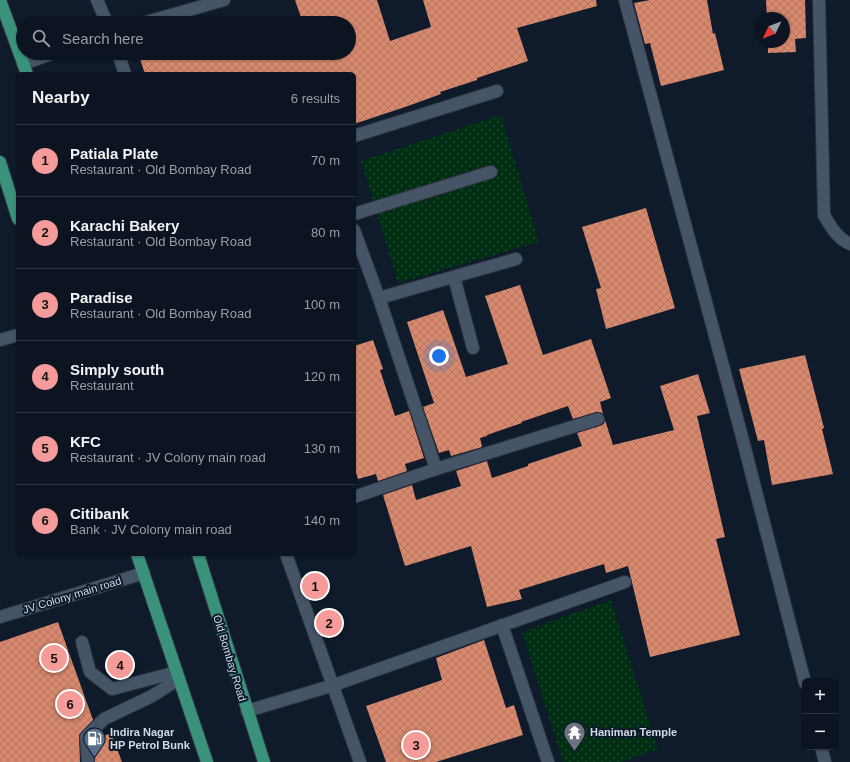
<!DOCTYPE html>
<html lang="en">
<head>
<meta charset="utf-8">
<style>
  body { margin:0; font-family:Helvetica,sans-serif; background:#141d29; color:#f1f3f6 }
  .controls { position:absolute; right:12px; bottom:12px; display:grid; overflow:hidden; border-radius:6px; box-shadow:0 1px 3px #0004 }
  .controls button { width:36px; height:36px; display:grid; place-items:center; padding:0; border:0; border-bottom:1px solid #2b333e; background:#0b1420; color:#f1f3f6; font:20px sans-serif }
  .compass { position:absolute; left:754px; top:12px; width:36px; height:36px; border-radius:50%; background:#0b1420; box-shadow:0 1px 3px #0004; rotate:227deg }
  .you { position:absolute; left:439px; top:356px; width:14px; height:14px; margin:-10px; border:3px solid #fff; border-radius:50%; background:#1a73e8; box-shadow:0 0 0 6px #1a73e833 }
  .badge { display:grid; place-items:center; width:26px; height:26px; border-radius:50%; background:#f59b9a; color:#111; font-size:13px; font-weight:700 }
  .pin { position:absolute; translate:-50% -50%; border:2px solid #fff; box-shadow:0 1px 4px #0006 }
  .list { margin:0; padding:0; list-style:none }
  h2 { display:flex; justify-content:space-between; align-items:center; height:52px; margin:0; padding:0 16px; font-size:17px }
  h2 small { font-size:13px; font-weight:400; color:#9a9ea5 }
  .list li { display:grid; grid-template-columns:26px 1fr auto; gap:12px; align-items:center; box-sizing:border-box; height:72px; padding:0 16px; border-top:1px solid #2b333e }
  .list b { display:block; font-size:15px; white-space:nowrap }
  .list p { margin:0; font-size:13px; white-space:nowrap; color:#9a9ea5 }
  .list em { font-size:13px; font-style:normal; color:#9a9ea5 }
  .icon { flex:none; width:22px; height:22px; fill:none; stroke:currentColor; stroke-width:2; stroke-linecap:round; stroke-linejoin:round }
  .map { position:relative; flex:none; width:850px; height:762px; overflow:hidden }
  .search { position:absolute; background:#0b1420; box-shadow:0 1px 3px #0004; left:16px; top:16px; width:340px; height:44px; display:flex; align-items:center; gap:10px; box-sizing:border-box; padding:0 14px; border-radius:22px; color:#9a9ea5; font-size:15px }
  .panel { position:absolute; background:#0b1420; box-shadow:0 1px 3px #0004; left:16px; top:72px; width:340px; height:484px; border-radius:6px }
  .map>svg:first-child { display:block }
  .green { fill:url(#green-dots) }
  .building { fill:url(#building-cross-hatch) }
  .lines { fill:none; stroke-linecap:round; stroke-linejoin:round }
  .lane-casing { stroke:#2f3441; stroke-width:14 }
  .street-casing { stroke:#2f3441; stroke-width:14 }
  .primary-casing { stroke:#2f3441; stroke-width:14 }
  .lane { stroke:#465467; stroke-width:12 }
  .street { stroke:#465467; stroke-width:12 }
  .primary { stroke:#3a927b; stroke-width:12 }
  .labels { text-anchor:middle; stroke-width:4; stroke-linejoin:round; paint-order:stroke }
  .street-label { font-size:11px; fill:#d1d9e5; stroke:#0f1b2b }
  .poi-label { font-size:11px; font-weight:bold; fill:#d1d9e5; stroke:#0f1b2b; text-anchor:start }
</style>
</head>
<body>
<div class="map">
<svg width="850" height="762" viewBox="0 0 850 762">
  <defs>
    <pattern id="green-dots" width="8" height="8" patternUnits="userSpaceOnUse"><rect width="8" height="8" fill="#002e13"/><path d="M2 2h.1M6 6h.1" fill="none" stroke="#244c35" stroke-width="1.8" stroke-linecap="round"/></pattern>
    <pattern id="building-cross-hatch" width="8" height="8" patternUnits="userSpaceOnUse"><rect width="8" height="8" fill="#d8886d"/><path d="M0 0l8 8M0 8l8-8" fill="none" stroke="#b27663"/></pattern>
  </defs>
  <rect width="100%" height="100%" fill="#0f1b2b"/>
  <g class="green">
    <polygon points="501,115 539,242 398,283 361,161"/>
    <polygon points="611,600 658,749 622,762 563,762 522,632"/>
  </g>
  <g class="building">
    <polygon points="295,0 377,0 390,41 431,27 423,0 596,0 597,6 517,28 528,61 477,78 477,80 440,92 441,94 408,106 354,124 354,74 145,74 138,53 349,53 349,23 303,23"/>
    <polygon points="650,0 707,0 713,34 715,33 724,70 661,86 650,43 645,44 634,3"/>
    <polygon points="766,0 805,0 806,38 795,39 796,52 768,53 768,42 784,42 784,18 767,18"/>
    <polygon points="244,16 247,23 220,23"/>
    <polygon points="646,208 675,308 606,329 596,289 601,288 582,227"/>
    <polygon points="520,285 543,355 591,339 611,398 600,402 603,414 600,412 596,412 573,419 568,406 521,422 522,423 487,435 487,436 480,438 482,447 451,456 449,450 439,453 423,407 434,403 407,322 443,310 466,377 508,364 485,296"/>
    <polygon points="373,340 383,369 380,370 395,416 409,411 424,458 405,464 407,471 378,481 376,474 358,479 354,466 354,346"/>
    <polygon points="805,355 824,428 822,429 833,474 772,485 764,440 758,441 739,369"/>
    <polygon points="698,374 710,413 697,416 725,537 716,539 740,635 650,657 628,566 606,573 604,564 519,590 522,599 487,607 471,546 405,566 383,495 412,485 416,500 461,486 456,471 487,461 492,478 528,466 528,464 582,446 577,433 600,426 604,424 605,420 613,445 674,430 660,386"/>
    <polygon points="58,622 93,720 79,735 80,762 0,762 0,642"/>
    <polygon points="484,640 506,708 514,705 523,735 436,762 386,762 366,706 442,680 436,658"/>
    <polygon points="111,733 122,762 95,762 94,740 98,735 99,738"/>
  </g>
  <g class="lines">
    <defs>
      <g id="lane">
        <polyline points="0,340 18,335"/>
        <polyline points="82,642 90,672 112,689 177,672"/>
        <polyline points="88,762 86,737 104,719 152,696 179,679"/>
      </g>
      <g id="street">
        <polyline points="97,0 107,23"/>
        <polyline points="625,0 741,433 805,683"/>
        <path d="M819 0 824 215C831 227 837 238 850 244"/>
        <polyline points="143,23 224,0"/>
        <polyline points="118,53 125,74"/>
        <polyline points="23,64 54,53"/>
        <polyline points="354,136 497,91"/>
        <polyline points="354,214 491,172"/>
        <polyline points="354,230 379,298 436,469"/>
        <polyline points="454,277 473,348"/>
        <polyline points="379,298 516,259"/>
        <polyline points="354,497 436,469 598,419"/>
        <polyline points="286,554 360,762"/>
        <polyline points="0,617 144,573"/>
        <polyline points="502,625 548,762"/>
        <polyline points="247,711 334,685 625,582"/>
        <polyline points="821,747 825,762"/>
      </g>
      <g id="primary">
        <polyline points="0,0 27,74"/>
        <polyline points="0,162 18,219"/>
        <polyline points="137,554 207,762"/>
        <polyline points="198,554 264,762"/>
      </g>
    </defs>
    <use href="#lane" class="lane-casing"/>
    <use href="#street" class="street-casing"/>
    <use href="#primary" class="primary-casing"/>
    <use href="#lane" class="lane"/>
    <use href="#street" class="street"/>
    <use href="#primary" class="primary"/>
  </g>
  <defs>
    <symbol id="temple-pin" viewBox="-11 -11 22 30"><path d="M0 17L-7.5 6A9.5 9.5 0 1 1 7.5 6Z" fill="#6b7280" stroke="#0f1b2b"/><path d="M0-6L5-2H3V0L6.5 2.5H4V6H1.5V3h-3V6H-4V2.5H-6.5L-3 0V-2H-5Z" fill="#fff"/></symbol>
    <symbol id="fuel-pin" viewBox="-11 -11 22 30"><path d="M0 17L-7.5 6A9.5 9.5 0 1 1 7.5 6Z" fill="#5c6f8a" stroke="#0f1b2b"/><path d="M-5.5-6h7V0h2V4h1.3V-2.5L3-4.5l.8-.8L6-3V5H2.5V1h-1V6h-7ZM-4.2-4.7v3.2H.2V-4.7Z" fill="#fff"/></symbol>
  </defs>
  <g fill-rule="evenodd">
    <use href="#temple-pin" x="562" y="720" width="25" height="34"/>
    <use href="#fuel-pin" x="82" y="726" width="25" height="34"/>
  </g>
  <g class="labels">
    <g class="street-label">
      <text transform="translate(72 595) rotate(-17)" y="4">JV Colony main road</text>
      <text transform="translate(230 658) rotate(73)" y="4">Old Bombay Road</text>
    </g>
    <g class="poi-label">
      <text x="110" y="736">Indira Nagar<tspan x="110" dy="13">HP Petrol Bunk</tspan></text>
      <text x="590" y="736">Haniman Temple</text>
    </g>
  </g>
</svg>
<div class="controls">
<button>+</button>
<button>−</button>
</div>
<svg class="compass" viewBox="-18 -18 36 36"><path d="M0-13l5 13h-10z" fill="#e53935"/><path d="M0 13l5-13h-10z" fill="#9a9ea5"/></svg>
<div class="you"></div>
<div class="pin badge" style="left:315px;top:586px">1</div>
<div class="pin badge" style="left:329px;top:623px">2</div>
<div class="pin badge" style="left:416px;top:745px">3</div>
<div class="pin badge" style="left:120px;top:665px">4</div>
<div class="pin badge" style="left:54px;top:658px">5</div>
<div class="pin badge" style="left:70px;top:704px">6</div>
<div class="search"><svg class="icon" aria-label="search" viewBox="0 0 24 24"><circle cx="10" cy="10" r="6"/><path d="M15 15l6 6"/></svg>Search here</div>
<section class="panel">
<h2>Nearby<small>6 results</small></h2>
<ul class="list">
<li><span class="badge">1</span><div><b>Patiala Plate</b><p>Restaurant · Old Bombay Road</p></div><em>70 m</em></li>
<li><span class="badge">2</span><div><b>Karachi Bakery</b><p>Restaurant · Old Bombay Road</p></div><em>80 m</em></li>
<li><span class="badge">3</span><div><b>Paradise</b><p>Restaurant · Old Bombay Road</p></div><em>100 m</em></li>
<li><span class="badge">4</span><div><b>Simply south</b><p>Restaurant</p></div><em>120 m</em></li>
<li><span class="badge">5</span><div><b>KFC</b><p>Restaurant · JV Colony main road</p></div><em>130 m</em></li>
<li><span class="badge">6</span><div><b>Citibank</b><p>Bank · JV Colony main road</p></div><em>140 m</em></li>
</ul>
</section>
</div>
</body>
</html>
